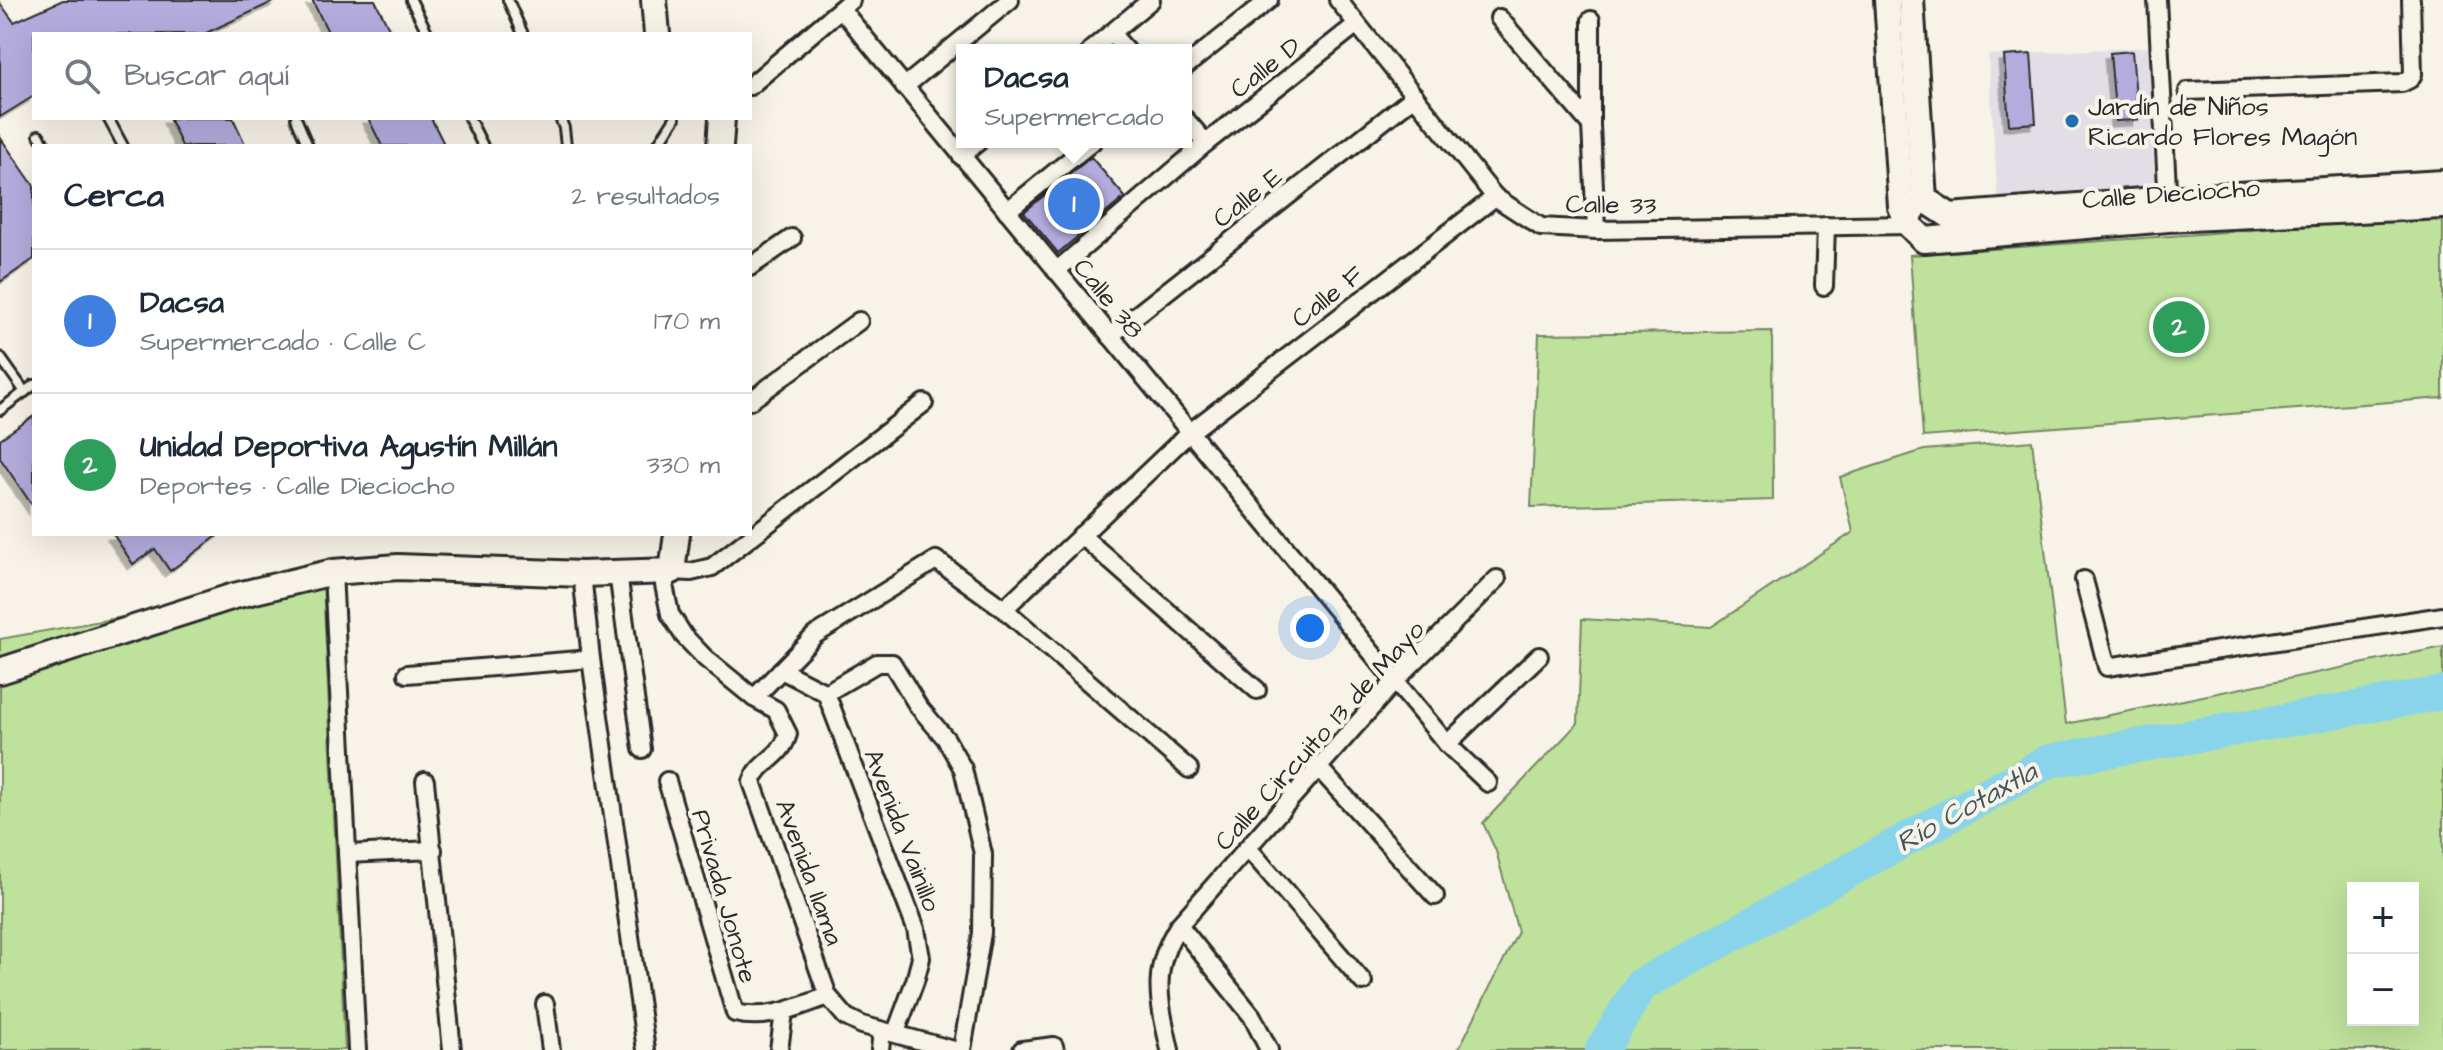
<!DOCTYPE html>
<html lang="es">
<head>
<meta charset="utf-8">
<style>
  body { margin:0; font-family:"Architects Daughter",sans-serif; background:#f6f6f7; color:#1f2937 }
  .controls { position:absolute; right:24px; bottom:24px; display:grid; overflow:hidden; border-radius:0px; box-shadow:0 8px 32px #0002 }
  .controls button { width:72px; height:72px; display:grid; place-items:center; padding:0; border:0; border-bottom:2px solid #e0e1e3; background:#fff; color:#1f2937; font:40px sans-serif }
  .you { position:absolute; left:1310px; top:628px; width:28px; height:28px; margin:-20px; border:6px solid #fff; border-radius:50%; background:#1a73e8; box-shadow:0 0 0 12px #1a73e833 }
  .badge { display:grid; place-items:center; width:52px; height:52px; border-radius:50%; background:#1f6fb2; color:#fff; font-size:26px; font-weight:700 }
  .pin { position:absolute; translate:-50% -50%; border:4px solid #fff; box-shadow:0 2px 8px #0006 }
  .popup { position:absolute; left:956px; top:44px; width:236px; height:104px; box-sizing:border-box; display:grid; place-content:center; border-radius:0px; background:#fff; filter:drop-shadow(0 2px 6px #0005); font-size:26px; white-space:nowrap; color:#747a83 }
  .popup b { font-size:30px; color:#1f2937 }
  .popup::after { content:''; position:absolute; left:50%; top:100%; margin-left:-16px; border:16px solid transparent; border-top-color:#fff }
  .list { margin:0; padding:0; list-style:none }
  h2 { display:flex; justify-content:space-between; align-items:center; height:104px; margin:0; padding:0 32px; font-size:34px }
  h2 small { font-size:26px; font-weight:400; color:#747a83 }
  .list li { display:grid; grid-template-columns:52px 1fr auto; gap:24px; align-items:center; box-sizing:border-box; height:144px; padding:0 32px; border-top:2px solid #e0e1e3 }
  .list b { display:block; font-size:30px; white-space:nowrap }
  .list p { margin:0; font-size:26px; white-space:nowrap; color:#747a83 }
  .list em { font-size:26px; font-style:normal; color:#747a83 }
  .icon { flex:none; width:44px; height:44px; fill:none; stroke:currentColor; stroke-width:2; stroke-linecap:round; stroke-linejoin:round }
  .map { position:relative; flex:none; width:2443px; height:1050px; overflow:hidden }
  .search { position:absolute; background:#fff; box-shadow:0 8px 32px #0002; left:32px; top:32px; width:720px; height:88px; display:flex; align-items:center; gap:20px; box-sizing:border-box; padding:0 28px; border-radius:0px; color:#747a83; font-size:30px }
  .panel { position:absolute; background:#fff; box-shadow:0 8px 32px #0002; left:32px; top:144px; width:720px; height:392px; border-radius:0px }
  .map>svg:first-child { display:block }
  .built { fill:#e3dee5 }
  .green { fill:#bee19b; stroke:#748663; stroke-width:2; fill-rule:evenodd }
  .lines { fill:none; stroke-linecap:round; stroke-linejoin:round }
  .river { stroke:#8ad4eb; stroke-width:34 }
  .building { fill:#b3acdd; stroke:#2b2b2b; stroke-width:2; filter:url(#shadow) }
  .lane-casing { stroke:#2b2b2b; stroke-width:14 }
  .street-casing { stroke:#2b2b2b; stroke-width:22 }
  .secondary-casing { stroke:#2b2b2b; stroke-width:30 }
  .lane { stroke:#f7f3e8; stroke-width:8 }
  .street { stroke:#f7f3e8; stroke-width:16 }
  .secondary { stroke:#f7f3e8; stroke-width:24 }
  .poi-dot { fill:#1f6fb2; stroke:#f7f3e8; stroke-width:3 }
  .labels { text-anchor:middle; stroke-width:8; stroke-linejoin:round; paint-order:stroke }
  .street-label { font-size:26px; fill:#2b2b2b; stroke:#f7f3e8 }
  .poi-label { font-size:26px; fill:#2b2b2b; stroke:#f7f3e8; text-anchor:start }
  .water-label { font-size:28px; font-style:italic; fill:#43555b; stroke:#f7f3e8 }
</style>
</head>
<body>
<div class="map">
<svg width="2443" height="1050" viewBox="0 0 2443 1050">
  <defs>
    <filter id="shadow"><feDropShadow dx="-5.5" dy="5.5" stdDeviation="0" flood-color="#0004"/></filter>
  </defs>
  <rect width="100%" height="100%" fill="#f7f3e8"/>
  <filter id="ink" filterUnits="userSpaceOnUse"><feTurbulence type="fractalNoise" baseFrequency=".0125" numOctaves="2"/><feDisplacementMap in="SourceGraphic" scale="16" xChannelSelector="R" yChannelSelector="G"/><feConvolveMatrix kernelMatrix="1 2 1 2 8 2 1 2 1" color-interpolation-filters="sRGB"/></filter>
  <g filter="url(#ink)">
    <polygon class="built" points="2149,47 2155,188 1998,201 1988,55"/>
    <g class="green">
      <polygon points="2443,216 2443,398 1923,437 1910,255"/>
      <polygon points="1772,331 1773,500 1531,507 1539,334"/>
      <path d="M2032 441 2066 724 2443 647V1050H1458L1518 932 1496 851 1483 823 1578 723 1582 619 1711 627 1853 532 1840 477 1924 450ZM2413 888V1020H2353V888Z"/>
      <polygon points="323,581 345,1050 0,1050 0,639"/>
    </g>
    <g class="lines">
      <polyline class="river" points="1602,1050 1641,985 2049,761 2443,693"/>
    </g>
    <g class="building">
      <polygon points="63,0 277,0 204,34 34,34 34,96 0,117 0,3 14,22"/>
      <polygon points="312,0 375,0 392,34 329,34"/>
      <polygon points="2132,51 2138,120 2116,121 2110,53"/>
      <polygon points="2031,54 2036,123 2009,125 2004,56"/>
      <polygon points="169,118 233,118 246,146 182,146"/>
      <polygon points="368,118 431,118 445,146 382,146"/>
      <polygon points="0,137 34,186 34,259 0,282"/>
      <polygon points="1091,157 1125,197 1058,253 1024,212"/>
      <polygon points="34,416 34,508 0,458 0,439"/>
      <polygon points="113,534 220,534 170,571 155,549 133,564"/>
    </g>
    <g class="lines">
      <defs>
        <g id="lane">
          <polyline points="411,0 428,34"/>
          <polyline points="508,0 523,34"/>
          <polyline points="108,118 123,146"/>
          <polyline points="296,118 308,146"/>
          <polyline points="469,118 483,146"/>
          <polyline points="560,118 564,128 566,146"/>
          <polyline points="39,135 46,146"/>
          <polyline points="657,146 675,118"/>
          <polyline points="0,357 25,392"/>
          <polyline points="0,410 34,385"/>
        </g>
        <g id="street">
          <polyline points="1338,0 1495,197 1541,227 1596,230 1909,225 1924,199"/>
          <polyline points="2157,0 2168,206"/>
          <polyline points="841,9 1447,744 1488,783"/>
          <polyline points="1499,18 1591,125"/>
          <polyline points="1591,20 1591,125 1596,230"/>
          <polyline points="1111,33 1126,50"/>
          <polyline points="1091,50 1151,0"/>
          <polyline points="1186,66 1269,0"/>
          <polyline points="750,86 851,0"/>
          <polyline points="904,87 1010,0"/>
          <polyline points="2188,91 2402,83 2410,79 2413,74 2411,0"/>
          <polyline points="1186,120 1206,143"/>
          <polyline points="961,156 978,142"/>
          <polyline points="1007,211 1092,142"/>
          <polyline points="750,267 792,238"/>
          <polyline points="1056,271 1206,143 1357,24"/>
          <polyline points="1824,286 1826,226"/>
          <polyline points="1110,336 1415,96"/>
          <polyline points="750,401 859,321"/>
          <path d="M924 403 712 567 691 572 672 571 664 585 670 614 684 636 705 658 754 698 776 710 788 734C780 761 760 759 752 782L828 996 846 1017 862 1025 954 1050"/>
          <polyline points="1081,535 1257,690"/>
          <polyline points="333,572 357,1050"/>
          <polyline points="618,573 642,749"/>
          <polyline points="582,574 591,659 646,1050"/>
          <polyline points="2084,580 2107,667 2443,616"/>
          <polyline points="1004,609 1189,433 1495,197"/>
          <polyline points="781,670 826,693 916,929 921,958 915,981 896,1032"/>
          <polyline points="407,674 591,659"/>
          <polyline points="826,693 877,663 892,663 918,706 946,739 963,769 983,854 982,933 962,1050"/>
          <polyline points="754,698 815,635 936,560 1004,609 1189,769"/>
          <polyline points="1447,744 1539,656"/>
          <polyline points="1317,766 1435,896"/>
          <polyline points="425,781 452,1050"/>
          <path d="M667 781 735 1013C767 1021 798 1007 828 996"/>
          <polyline points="1248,848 1363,982"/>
          <polyline points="347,854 433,850"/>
          <polyline points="1179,925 1252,1016 1269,1050"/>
          <polyline points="545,1004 551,1050"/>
          <polyline points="779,1050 784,1012"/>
          <polyline points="880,1050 882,1031"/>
          <polyline points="1022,1050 1054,1046 1055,1050"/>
          <path d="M1170 1050C1159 1001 1150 970 1179 925L1395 681 1497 579"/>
        </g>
        <g id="secondary">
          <polyline points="654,0 657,34"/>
          <polyline points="1887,0 1901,207 1909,225 1924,240 2168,219 2443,206"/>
          <polyline points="1911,0 1924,199 1950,216 2168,199 2443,183"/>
          <polyline points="720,146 722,118"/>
          <polyline points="0,671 234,596 333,572 398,567 582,574 672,571 677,534"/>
        </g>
      </defs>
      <use href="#lane" class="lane-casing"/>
      <use href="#street" class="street-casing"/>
      <use href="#secondary" class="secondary-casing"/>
      <use href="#lane" class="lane"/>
      <use href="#street" class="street"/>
      <use href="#secondary" class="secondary"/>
    </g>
  </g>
  <circle class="poi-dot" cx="2072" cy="121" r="8"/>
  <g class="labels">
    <g class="street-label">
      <text transform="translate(1265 67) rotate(-38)" y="9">Calle D</text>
      <text transform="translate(2171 193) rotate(-4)" y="9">Calle Dieciocho</text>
      <text transform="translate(1247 197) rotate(-38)" y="9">Calle E</text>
      <text transform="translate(1611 204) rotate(1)" y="9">Calle 33</text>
      <text transform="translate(1327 296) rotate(-38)" y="9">Calle F</text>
      <text transform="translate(1109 298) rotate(51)" y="9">Calle 38</text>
      <text transform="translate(1319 735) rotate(-48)" y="9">Calle Circuito 13 de Mayo</text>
      <text transform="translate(903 830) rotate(69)" y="9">Avenida Vainillo</text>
      <text transform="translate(810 872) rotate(70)" y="9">Avenida Ilama</text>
      <text transform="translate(725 896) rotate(74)" y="9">Privada Jonote</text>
    </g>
    <g class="poi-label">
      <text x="2088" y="115">Jardín de Niños<tspan x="2088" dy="30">Ricardo Flores Magón</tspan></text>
    </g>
    <g class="water-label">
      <text transform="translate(1966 806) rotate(-29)" y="10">Río Cotaxtla</text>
    </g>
  </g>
</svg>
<div class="controls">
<button>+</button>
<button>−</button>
</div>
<div class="you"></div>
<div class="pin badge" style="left:1074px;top:204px;background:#3f7fe0">1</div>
<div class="popup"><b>Dacsa</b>Supermercado</div>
<div class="pin badge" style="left:2179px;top:327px;background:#2e9e5b">2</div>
<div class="search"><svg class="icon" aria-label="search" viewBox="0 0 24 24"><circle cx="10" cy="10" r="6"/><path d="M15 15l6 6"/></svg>Buscar aquí</div>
<section class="panel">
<h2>Cerca<small>2 resultados</small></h2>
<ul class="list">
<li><span class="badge" style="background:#3f7fe0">1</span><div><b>Dacsa</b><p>Supermercado · Calle C</p></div><em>170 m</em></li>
<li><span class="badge" style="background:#2e9e5b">2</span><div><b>Unidad Deportiva Agustín Millán</b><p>Deportes · Calle Dieciocho</p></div><em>330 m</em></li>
</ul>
</section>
</div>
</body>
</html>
